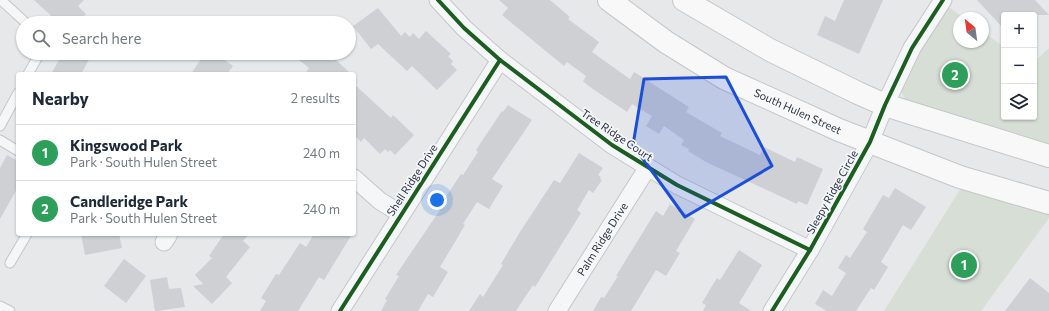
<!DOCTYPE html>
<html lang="en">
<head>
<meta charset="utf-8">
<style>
  body { margin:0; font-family:Commissioner,sans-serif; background:#f2f2f3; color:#1f2937 }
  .controls { position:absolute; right:12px; top:12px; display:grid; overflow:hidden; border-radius:4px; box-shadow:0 1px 3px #0004 }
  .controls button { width:36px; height:36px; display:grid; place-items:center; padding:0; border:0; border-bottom:1px solid #e0e1e3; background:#fff; color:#1f2937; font:20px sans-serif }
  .compass { position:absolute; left:953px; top:12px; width:36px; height:36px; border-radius:50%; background:#fff; box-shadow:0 1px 3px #0004; rotate:331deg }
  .you { position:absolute; left:437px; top:200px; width:14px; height:14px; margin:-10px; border:3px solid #fff; border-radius:50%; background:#1a73e8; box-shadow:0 0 0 6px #1a73e833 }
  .badge { display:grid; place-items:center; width:26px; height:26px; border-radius:50%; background:#ea580c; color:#fff; font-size:13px; font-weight:700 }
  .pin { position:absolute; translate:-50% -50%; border:2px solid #fff; box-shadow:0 1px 4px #0006 }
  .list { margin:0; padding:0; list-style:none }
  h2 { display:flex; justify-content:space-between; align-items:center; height:52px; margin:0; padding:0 16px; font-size:17px }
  h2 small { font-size:13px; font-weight:400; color:#747a83 }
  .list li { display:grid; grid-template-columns:26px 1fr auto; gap:12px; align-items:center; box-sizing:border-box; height:56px; padding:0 16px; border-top:1px solid #e0e1e3 }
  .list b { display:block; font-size:15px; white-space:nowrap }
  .list p { margin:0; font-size:13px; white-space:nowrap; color:#747a83 }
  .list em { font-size:13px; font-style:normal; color:#747a83 }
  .icon { flex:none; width:22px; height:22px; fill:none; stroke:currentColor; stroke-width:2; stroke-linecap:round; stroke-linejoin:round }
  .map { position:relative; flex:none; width:1049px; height:311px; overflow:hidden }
  .search { position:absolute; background:#fff; box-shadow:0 1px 3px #0004; left:16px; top:16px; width:340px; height:44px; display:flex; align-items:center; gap:10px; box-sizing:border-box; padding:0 14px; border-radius:22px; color:#747a83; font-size:15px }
  .panel { position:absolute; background:#fff; box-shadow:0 1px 3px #0004; left:16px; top:72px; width:340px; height:164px; border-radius:4px }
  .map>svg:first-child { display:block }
  .green { fill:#d6ded6 }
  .building { fill:#ced0d3 }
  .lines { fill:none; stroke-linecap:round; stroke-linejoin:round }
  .service-casing { stroke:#c4c6c8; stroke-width:11 }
  .minor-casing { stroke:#c4c6c8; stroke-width:19 }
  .secondary-casing { stroke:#c4c6c8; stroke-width:24 }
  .service { stroke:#f5f6f7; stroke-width:9 }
  .minor { stroke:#f5f6f7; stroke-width:17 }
  .secondary { stroke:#f8f8f8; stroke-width:22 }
  .cycleway-casing { stroke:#f4f6f9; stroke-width:6 }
  .cycleway { stroke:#1b5e20; stroke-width:4 }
  .marked { fill:#1d4ed8; fill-opacity:0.2; stroke:#1d4ed8; stroke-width:3; stroke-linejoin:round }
  .labels { text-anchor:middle; stroke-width:3.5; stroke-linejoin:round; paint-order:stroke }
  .street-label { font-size:11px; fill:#2b3445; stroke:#f4f6f9 }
</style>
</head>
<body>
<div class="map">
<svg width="1049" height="311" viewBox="0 0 1049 311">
  <rect width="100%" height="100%" fill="#e6e8ea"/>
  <g class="green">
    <polygon points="946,5 964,18 959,18 959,42 983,42 983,32 1004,47 1004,117 1034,117 1034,62 1049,48 1049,144 906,101 899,88"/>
    <polygon points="961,188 1049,215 1049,218 981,311 884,311"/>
  </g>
  <g class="building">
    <polygon points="34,0 84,0 78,6 86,14 77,23 59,23"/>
    <polygon points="499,0 550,0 570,17 568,19 599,42 592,52 630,79 634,72 689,107 686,112 722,133 720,136 760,155 764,147 795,162 797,157 823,169 807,205 798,201 797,204 706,162 688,151 689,149 681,145 684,140 664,126 659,134 646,126 652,116 632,104 627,112 590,87 583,81 586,76 567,62 564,66 502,15 508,8"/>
    <polygon points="844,0 883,0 859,54 817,35 825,16 835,21"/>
    <polygon points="977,0 1035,0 1049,15 1004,15 1004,29"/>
    <polygon points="378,8 401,36 405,32 410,37 413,33 419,39 426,31 451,54 448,56 453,61 451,64 457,70 437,90 412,66 407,71 378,44 371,49 353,26"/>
    <polygon points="63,53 81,53 90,58 81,74 51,74"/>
    <polygon points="205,53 215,53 233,66 227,74 191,74"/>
    <polygon points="305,53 341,53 336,60 351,74 305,74 309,68 299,60"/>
    <polygon points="354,84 391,118 393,115 414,135 395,155 390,150 388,152 385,149 380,154 364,138 361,142 354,135"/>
    <polygon points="508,105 532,120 492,179 503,186 489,209 477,202 463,224 465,225 440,267 448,272 433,297 428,294 418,311 381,311 387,300 385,299 399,276 396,275 404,263 440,210 438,209 461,174 463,175 478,152 476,150 502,111 503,112"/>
    <polygon points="579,153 603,168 598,175 601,177 600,179 602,180 593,193 589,190 577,210 581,213 535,287 533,285 516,311 469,311 480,294 483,297 503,265 501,264 520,232 554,180 560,183"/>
    <polygon points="7,155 18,161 18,187 0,219 0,168"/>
    <polygon points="895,188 926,207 911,230 903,225 881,262 888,267 874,290 871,288 856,311 827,311 815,304 823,290 832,296 846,273 838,268 846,255 850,258 867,232 863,229 883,195 889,198"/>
    <polygon points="670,204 695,219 676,251 680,253 666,276 656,270 631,311 593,311 601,297 604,298 618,276 616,276 656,211 663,216"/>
    <polygon points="81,234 119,234 122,248 85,255"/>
    <polygon points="224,234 249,234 243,241 250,247 226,277 232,283 212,304 193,286 203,284 195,275 212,258 209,256"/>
    <polygon points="314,234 352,234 324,280 319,277 298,311 260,311 266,301 261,298 276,274 279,275 300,243 306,247"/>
    <polygon points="739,250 762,265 739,303 751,311 703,311 706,305 702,303 709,291 717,278 720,280"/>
    <polygon points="124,259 146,276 126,303 104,286"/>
    <polygon points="167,277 169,289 181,288 185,307 155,311 150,280"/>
    <polygon points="1030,278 1049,293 1049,311 1005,311"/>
  </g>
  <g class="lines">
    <defs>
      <g id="service">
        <polyline points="1,0 26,23"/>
        <polyline points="28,74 40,53"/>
        <polyline points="0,126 18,93"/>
        <polyline points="0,140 18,151"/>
        <polyline points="10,263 27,234"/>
        <polyline points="0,306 10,311"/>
      </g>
      <g id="minor">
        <polyline points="438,0 464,28 500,60 612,145 677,185 810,250"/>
        <polyline points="354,178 380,201 401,214"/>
        <polyline points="164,242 169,234"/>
        <polyline points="340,311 500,60"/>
        <path id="s1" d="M557 311 648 167"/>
        <polyline points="772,311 810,250 870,142 885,105 912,48 943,0"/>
      </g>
      <g id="secondary">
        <path id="s2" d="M609 0 666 42 724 78 839 130 960 177 1049 203"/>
        <polyline points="684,0 770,50 858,93 885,105 1049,156"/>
      </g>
    </defs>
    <use href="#service" class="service-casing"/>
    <use href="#minor" class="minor-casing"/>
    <use href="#secondary" class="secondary-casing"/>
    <use href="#service" class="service"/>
    <use href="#minor" class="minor"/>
    <use href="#secondary" class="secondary"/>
    <defs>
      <g id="cycleway">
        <polyline points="438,0 464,28 500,60 612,145 677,185 810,250"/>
        <polyline points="340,311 500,60"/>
        <polyline points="772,311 810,250 870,142 885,105 912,48 943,0"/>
      </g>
    </defs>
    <use href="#cycleway" class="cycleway-casing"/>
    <use href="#cycleway" class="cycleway"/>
  </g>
  <path class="marked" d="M726 77 772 166 685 217 633 145 644 79Z"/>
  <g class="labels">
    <g class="street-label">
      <text dy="4" stroke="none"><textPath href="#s2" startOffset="220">South Hulen Street</textPath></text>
      <text transform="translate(617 135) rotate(34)" y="4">Tree Ridge Court</text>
      <text transform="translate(412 180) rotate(-57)" y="4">Shell Ridge Drive</text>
      <text transform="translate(832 192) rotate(-61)" y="4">Sleepy Ridge Circle</text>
      <text dy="4" stroke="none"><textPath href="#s1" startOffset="85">Palm Ridge Drive</textPath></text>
    </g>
  </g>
</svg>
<div class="controls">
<button>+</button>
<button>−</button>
<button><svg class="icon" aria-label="layers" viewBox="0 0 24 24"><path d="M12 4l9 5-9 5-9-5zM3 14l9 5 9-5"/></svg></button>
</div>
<svg class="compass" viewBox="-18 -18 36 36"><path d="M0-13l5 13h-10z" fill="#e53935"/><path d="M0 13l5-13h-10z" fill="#747a83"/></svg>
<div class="you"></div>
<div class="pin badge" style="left:964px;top:265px;background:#2e9e5b">1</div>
<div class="pin badge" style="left:955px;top:75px;background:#2e9e5b">2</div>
<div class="search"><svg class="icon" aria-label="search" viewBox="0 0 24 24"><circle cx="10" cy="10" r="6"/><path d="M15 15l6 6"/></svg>Search here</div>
<section class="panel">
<h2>Nearby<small>2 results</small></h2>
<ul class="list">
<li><span class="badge" style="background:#2e9e5b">1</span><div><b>Kingswood Park</b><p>Park · South Hulen Street</p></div><em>240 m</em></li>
<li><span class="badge" style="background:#2e9e5b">2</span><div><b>Candleridge Park</b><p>Park · South Hulen Street</p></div><em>240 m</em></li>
</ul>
</section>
</div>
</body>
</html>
